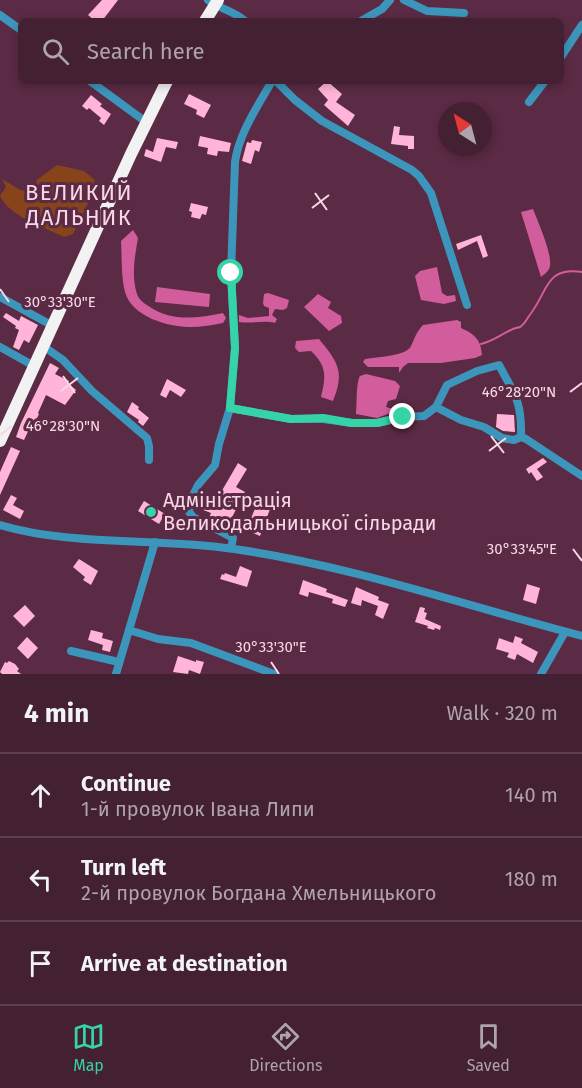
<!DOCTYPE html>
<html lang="en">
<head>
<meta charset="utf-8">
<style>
  body { margin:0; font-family:"Fira Sans",sans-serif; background:#4b283b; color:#f1f3f6 }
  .compass { position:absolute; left:438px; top:102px; width:54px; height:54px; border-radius:50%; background:#442033; box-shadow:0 3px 9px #0003; rotate:324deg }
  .stop { position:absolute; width:18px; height:18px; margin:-14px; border:4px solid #35d4a7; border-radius:50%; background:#fff }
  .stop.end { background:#35d4a7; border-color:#fff; box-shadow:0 2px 6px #0008 }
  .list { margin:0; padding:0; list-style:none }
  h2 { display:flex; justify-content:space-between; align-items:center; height:78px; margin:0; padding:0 24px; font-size:26px }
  h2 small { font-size:20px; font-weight:400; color:#afa3ac }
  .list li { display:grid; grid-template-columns:39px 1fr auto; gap:18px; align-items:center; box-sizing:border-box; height:84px; padding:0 24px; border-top:2px solid #5c3e4e }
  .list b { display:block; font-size:22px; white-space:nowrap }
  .list p { margin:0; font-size:20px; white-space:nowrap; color:#afa3ac }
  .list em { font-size:20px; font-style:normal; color:#afa3ac }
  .icon { flex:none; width:33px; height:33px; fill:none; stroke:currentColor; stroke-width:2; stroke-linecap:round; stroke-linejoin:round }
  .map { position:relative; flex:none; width:582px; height:674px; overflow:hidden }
  .search { position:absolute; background:#442033; box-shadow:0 3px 9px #0003; left:18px; right:18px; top:18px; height:66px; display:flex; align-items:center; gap:15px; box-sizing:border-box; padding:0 21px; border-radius:9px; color:#afa3ac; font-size:22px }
  .sheet { height:330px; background:#442033 }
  nav { display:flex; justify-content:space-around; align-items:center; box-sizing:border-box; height:84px; border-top:2px solid #5c3e4e; background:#442033; font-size:16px; color:#afa3ac }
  nav a { display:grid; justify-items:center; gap:3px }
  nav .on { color:#35d4a7 }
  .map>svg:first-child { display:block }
  .green { fill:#87441b }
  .water { fill:#d25d9d }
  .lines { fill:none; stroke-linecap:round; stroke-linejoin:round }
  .stream { stroke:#d25d9d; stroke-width:2 }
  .building { fill:#ffb4d8 }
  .minor { stroke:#3c95ba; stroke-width:8 }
  .highway { stroke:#f2f2f2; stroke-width:12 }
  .route { stroke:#35d4a7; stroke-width:8 }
  .ticks { fill:none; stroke:#f8d8e7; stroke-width:2 }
  .poi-dot { fill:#35d4a7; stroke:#5b2a44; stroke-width:2 }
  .labels { text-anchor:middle; stroke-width:6; stroke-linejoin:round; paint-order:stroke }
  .poi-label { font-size:20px; fill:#f8d8e7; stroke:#5b2a44; text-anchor:start }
  .quarter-label { font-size:22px; letter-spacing:1.5px; fill:#f8d8e7; stroke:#5b2a44 }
  .ticks-label { font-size:15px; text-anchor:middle; fill:#f8d8e7; stroke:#5b2a44; stroke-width:6; stroke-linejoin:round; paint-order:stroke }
</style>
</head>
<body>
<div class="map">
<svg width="582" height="674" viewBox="0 0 582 674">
  <rect width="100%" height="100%" fill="#5b2a44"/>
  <path class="green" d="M57 165 84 171 95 180 89 195 90 199 73 234 64 237C44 227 10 217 0 196L6 187 2 179 22 191 25 189 32 195 37 180Z"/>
  <g class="water">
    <path d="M533 209C538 222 552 253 550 266 549 271 545 274 541 277L521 212Z"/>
    <path d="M133 230 138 238C135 256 131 275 137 294 139 300 145 304 150 307 172 322 198 318 223 313L226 318 223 323C213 325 201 327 191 327 168 327 132 317 125 292 121 276 122 257 121 241Z"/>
    <polygon points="437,267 442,293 447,296 455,295 456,301 444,304 421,300 415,276 420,271"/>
    <polygon points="157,287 210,294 209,307 155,302"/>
    <path d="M268 293 289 300 287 308 283 310 275 309 272 315 277 319 275 323C263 320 252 324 239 322V315L248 318 269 316V308L264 306 263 303 264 294Z"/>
    <polygon points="318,294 331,302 328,308 341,316 342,323 329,331 304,307"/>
    <path d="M457 320 461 322V328C475 334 481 340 482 355L475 358 441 363H408L403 367 399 373V367H368L363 362 365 359C377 357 407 356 411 346 416 336 415 334 423 325Z"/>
    <path d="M319 339C338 362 345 372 333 401L321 397C326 377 327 366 311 351L299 352 295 348 296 341Z"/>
    <path d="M366 374 395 381 400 386 396 399 388 401 386 407 393 409V412L377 418 356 414C357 404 356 382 360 376Z"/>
  </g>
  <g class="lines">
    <path class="stream" d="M481 344C493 341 500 335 511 330 514 328 517 328 520 327 524 325 527 319 529 316 549 291 544 267 582 272"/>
  </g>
  <g class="building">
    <polygon points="102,0 118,0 102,21 95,21 88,15"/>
    <polygon points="327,81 342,94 336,102 355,115 348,126 324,105 328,100 318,89"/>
    <polygon points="189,94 211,105 204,118 196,114 197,110 184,104"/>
    <polygon points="91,95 102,104 100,106 111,114 104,125 99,121 101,118 89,108 87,110 82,106"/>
    <polygon points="394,126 400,127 399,135 414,136 414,149 408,149 408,146 391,144"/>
    <polygon points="200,136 231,143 229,152 218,151 217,156 207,154 208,148 198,146"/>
    <polygon points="157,138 178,142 176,149 166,147 161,162 144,156 146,149 153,152"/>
    <polygon points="252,140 262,142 259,152 255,150 251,164 242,161 247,142 251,143"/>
    <polygon points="191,203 208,207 206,215 202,214 200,219 191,217 192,212 189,211"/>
    <polygon points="481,235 488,256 483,258 477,241 458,250 456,244"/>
    <polygon points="6,313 19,321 21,316 38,325 29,343 24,340 19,350 13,347 19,330 15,328 16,326 3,317"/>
    <polygon points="50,363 59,368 55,374 69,381 68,383 76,390 65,405 46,395 38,413 39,414 34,424 32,423 24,440 16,437 21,423"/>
    <polygon points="167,379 186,390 181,397 170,390 166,398 160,395"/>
    <polygon points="132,402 139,407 138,409 149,418 143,426 138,422 139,420 127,412"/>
    <polygon points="497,414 514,415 515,432 503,431 496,427"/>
    <polygon points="11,447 20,451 0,495 0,472"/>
    <polygon points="543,458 547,462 537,469 543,477 537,481 531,472 529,474 526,469"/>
    <polygon points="238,463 247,469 236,487 245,492 227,527 209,518 211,513 198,508 202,501 213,506"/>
    <polygon points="11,495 17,498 13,505 24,511 20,519 3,510"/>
    <polygon points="144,501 165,514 159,524 138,511"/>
    <polygon points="257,504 270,509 260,536 246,530"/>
    <polygon points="79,559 98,571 91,585 83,580 85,577 73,567"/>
    <polygon points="240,566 252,571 247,587 220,579 222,574 224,575 225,573 236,577"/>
    <polygon points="303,580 327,589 326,592 348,600 345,607 332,603 333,599 309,592 308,597 299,594"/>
    <polygon points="527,584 540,588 536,604 523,600"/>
    <polygon points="356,587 379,597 378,600 389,604 383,619 375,615 378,606 362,600 361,606 351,603"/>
    <polygon points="25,605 35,616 24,627 13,616"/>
    <polygon points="420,607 425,608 424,612 427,613 425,619 441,626 440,630 435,628 434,630 427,628 428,626 415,622"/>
    <polygon points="91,630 103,633 102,638 113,641 110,652 102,650 103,645 88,640"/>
    <polygon points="515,636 523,639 521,643 538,652 533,663 517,654 515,660 507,657 509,653 496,649 499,638 513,643"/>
    <polygon points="27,637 38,648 28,659 17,648"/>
    <polygon points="178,656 196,662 196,660 204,662 200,674 189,670 188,674 173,672"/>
    <polygon points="9,661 15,664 19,669 17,671 21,674 2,674 0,672 5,662 7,663"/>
  </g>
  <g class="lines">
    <g class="minor">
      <path d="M208 0C220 9 234 11 245 21"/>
      <polyline points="404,0 427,11 464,13"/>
      <polyline points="0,15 21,30"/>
      <polyline points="361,21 382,9 390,0"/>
      <polyline points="561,57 582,25"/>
      <polyline points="90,81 146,122"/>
      <polyline points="276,81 295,100 322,121 412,170 419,176 431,193 467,305"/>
      <polyline points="529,102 545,81"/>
      <polyline points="0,297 53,326"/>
      <polyline points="43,346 63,360 92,391 147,438 149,446 149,460"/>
      <polyline points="0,347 34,366"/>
      <path d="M436 407 447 385 477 371 499 365C515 395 522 402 521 437"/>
      <polyline points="230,408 291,419 323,419 352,423 377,423 403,417 424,416 436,407 461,420 484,427 502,438 514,440 521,437 526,439 582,476"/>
      <path d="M0 525C75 547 157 537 234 549 353 566 466 606 582 636"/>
      <path d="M231 548 233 538 193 517 189 512 190 502 198 485 215 465 219 444 230 408 235 348 231 273 235 162C239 133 258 106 272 81"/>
      <polyline points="129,630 158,639 191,643 274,674"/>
      <polyline points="71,651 119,662"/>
      <polyline points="116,674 155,542"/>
      <polyline points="541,674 565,632"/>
    </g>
    <g class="highway">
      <polyline points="205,21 218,0"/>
      <polyline points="0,441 131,154 167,81"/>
    </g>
  </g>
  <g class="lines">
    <polyline class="route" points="231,273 235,348 230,408 291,419 323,418 352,423 377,423 403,417"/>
  </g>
  <path class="ticks" d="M315 193 327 210M312 208 329 195M0 289 9 302M63 376 75 393M61 391 78 378M570 392 582 383M0 435 12 426M491 436 504 453M489 451 506 438M573 549 582 561M271 662 279 674"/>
  <circle class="poi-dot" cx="151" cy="512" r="6"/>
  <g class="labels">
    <g class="poi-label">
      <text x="163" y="507">Адміністрація<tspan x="163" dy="23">Великодальницької сільради</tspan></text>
    </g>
    <g class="quarter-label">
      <text x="79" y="200">ВЕЛИКИЙ<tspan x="79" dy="25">ДАЛЬНИК</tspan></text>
    </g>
  </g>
  <g class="ticks-label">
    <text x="60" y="307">30°33'30"E</text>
    <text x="519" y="397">46°28'20"N</text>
    <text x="63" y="431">46°28'30"N</text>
    <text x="522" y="554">30°33'45"E</text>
    <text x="271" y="652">30°33'30"E</text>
  </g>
</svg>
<svg class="compass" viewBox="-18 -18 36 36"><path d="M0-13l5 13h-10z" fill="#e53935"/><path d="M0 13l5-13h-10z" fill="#afa3ac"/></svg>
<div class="stop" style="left:231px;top:273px"></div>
<div class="stop end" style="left:403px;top:417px"></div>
<div class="search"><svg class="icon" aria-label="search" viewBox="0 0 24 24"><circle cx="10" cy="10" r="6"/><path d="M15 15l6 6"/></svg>Search here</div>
</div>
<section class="sheet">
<h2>4 min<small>Walk · 320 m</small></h2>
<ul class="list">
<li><svg class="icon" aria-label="ahead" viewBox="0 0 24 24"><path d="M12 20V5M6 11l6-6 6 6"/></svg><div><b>Continue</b><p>1-й провулок Івана Липи</p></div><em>140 m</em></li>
<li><svg class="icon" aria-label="left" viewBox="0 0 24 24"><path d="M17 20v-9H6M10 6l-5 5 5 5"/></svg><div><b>Turn left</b><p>2-й провулок Богдана Хмельницького</p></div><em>180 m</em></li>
<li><svg class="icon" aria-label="arrive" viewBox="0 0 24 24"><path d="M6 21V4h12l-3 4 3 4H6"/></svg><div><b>Arrive at destination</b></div></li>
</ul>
</section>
<nav>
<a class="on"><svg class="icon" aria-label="map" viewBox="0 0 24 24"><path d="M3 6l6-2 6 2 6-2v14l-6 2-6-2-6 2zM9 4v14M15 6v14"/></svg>Map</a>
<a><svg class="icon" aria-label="directions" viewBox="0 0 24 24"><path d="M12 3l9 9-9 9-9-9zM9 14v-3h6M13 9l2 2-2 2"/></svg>Directions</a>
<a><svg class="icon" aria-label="saved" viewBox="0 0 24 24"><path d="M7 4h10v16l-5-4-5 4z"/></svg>Saved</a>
</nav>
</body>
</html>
